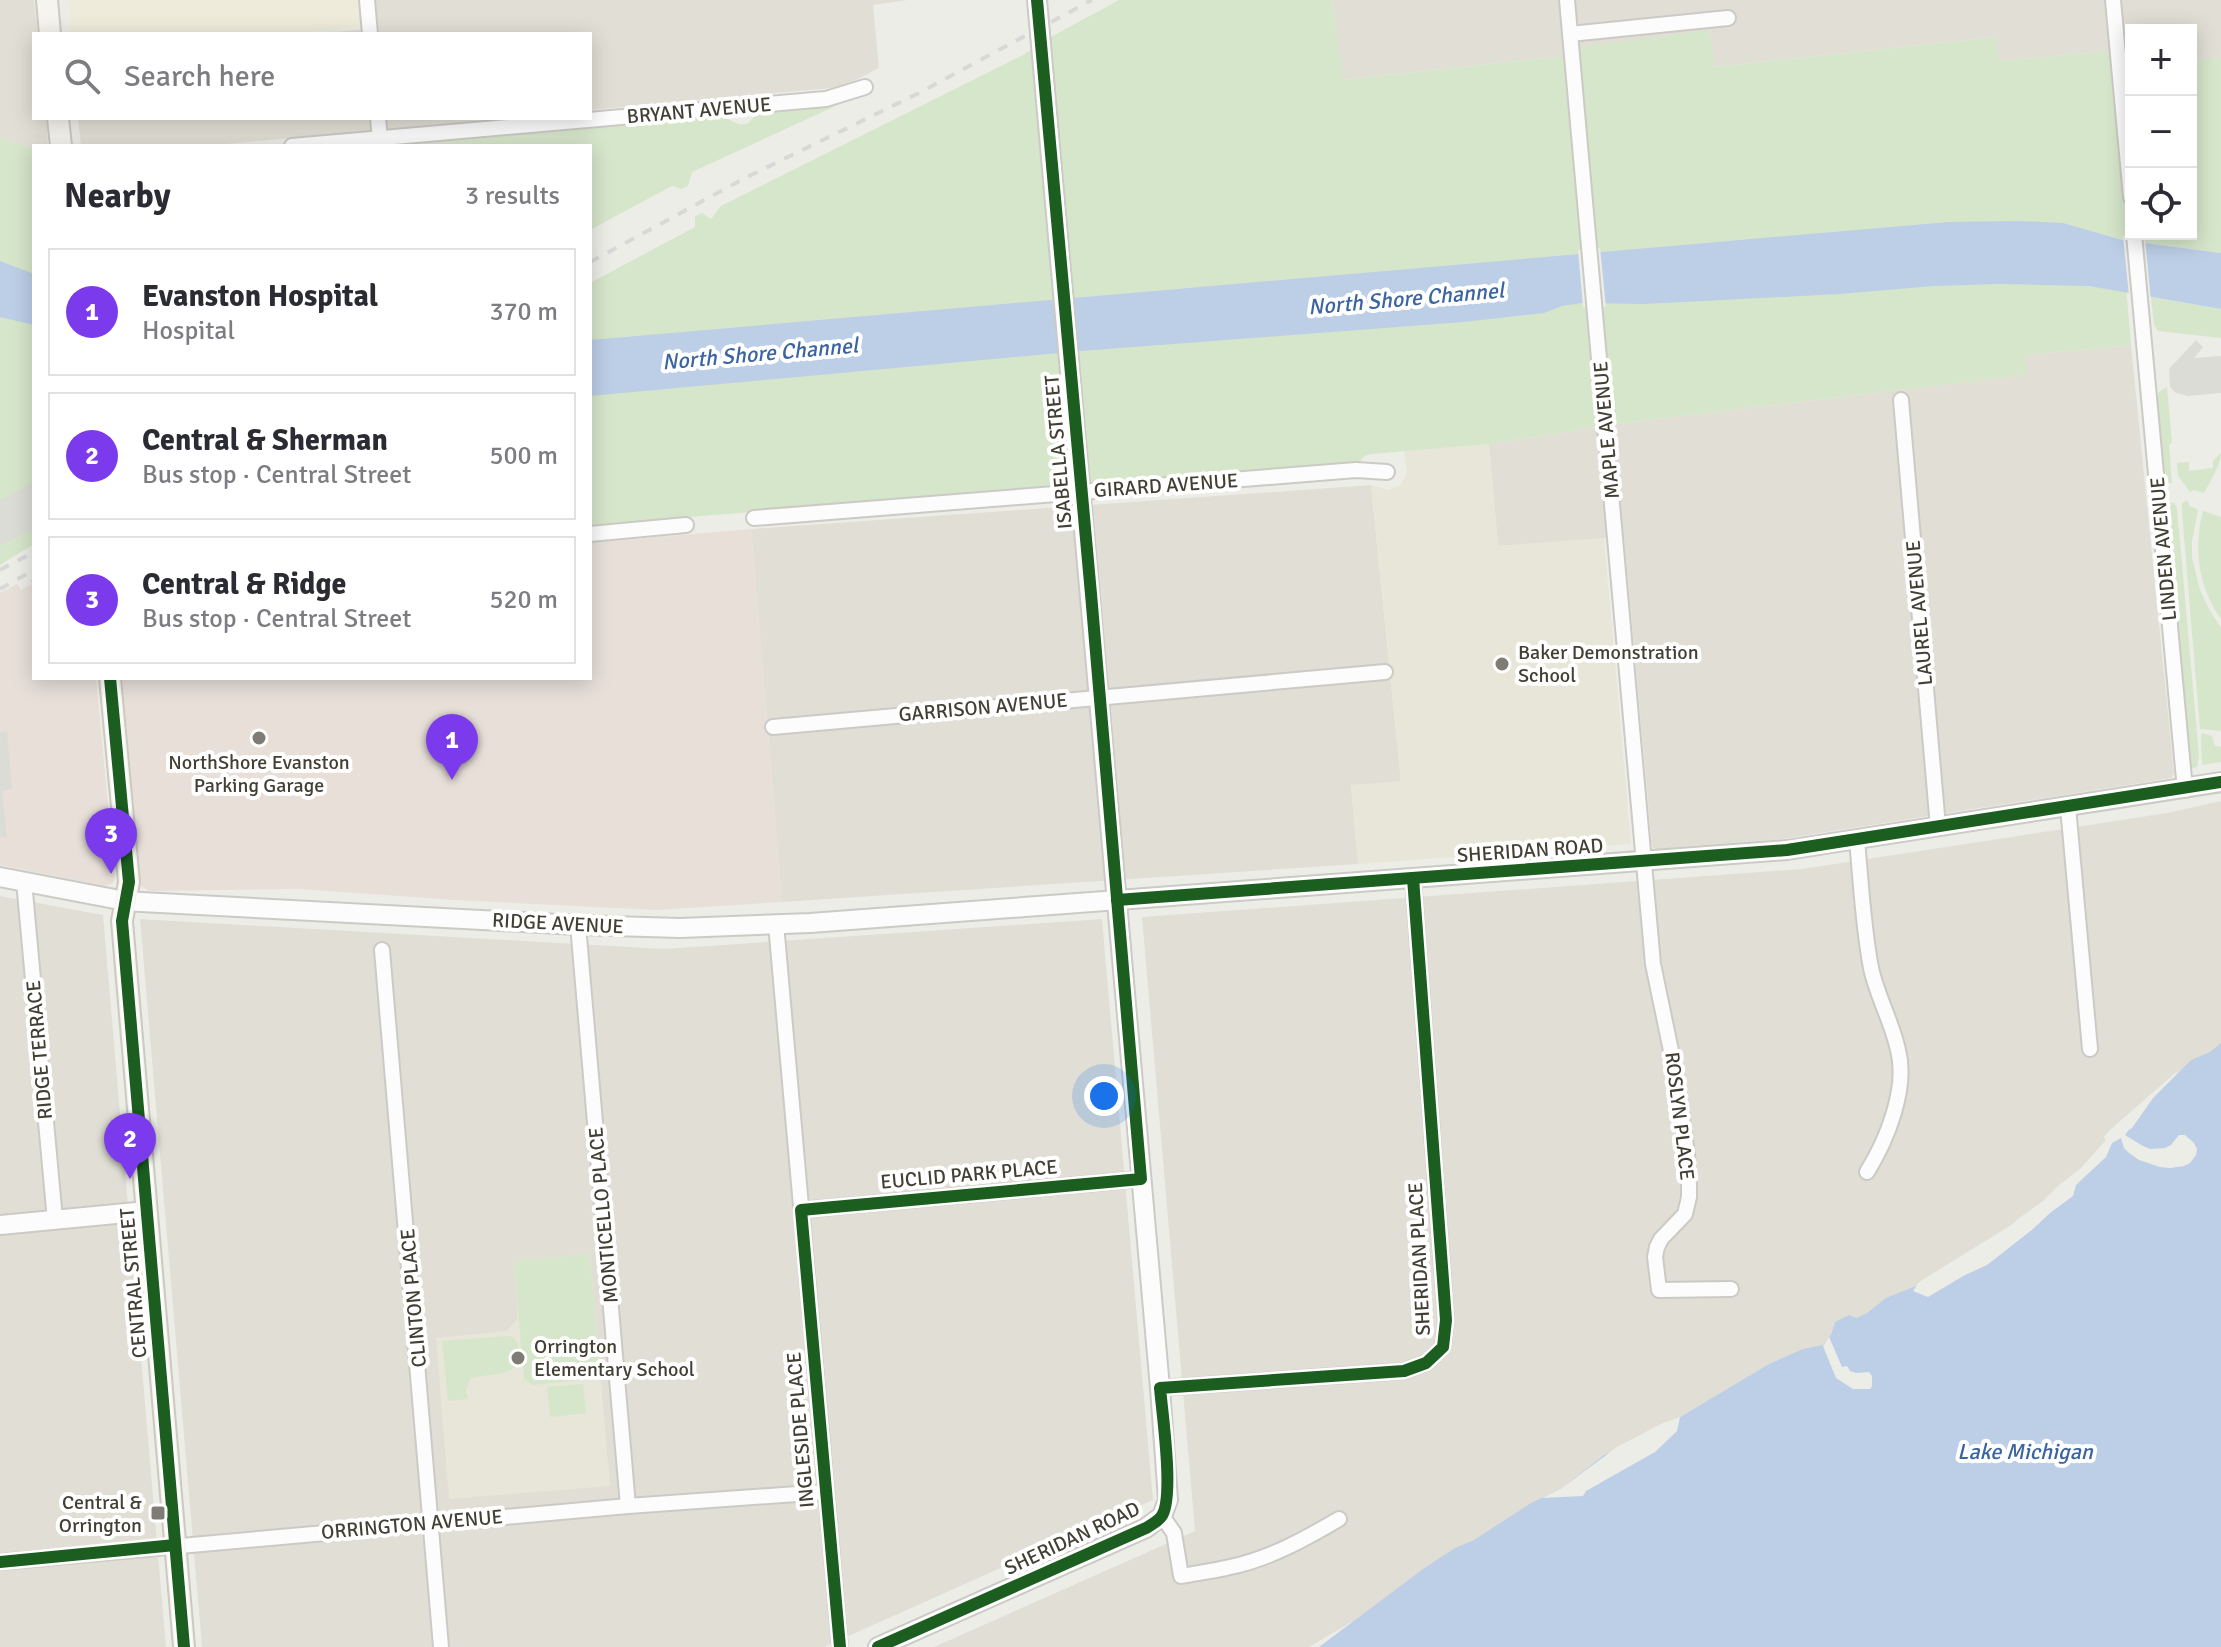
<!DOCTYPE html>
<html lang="en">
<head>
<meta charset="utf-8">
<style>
  body { margin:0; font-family:Signika,sans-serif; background:#f7f7f7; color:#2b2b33 }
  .controls { position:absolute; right:24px; top:24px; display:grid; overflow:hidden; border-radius:0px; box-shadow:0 4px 20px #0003 }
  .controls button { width:72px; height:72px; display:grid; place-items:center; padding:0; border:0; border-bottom:2px solid #e1e1e2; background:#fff; color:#2b2b33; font:40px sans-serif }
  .you { position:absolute; left:1104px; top:1096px; width:28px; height:28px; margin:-20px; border:6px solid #fff; border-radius:50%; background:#1a73e8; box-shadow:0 0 0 12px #1a73e833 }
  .badge { display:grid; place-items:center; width:52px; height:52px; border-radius:50%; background:#7c3aed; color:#fff; font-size:26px; font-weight:700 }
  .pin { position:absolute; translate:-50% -66px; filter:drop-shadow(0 2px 4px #0008) }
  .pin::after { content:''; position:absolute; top:42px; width:28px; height:24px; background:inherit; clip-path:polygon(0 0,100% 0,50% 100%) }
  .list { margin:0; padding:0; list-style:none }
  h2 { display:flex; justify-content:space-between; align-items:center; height:104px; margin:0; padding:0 32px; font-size:34px }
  h2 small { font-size:26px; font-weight:400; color:#7c7c81 }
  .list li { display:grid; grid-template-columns:52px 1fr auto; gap:24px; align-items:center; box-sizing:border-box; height:128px; margin:0 16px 16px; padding:0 16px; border:2px solid #e1e1e2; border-radius:0px }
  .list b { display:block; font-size:30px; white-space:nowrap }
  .list p { margin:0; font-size:26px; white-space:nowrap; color:#7c7c81 }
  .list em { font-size:26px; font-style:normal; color:#7c7c81 }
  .icon { flex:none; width:44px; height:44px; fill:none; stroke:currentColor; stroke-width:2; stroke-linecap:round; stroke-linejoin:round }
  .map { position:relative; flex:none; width:2221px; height:1647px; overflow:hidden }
  .search { position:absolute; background:#fff; box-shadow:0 4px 20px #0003; left:32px; top:32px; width:560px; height:88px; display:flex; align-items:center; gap:20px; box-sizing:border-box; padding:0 28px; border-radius:0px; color:#7c7c81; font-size:30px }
  .panel { position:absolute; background:#fff; box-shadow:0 4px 20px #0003; left:32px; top:144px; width:560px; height:536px; border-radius:0px }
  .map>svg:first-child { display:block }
  .residential { fill:#e1dfd5 }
  .commercial { fill:#efebdb }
  .education { fill:#e7e6d8 }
  .medical { fill:#e8dfd9 }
  .green { fill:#d6e6ca }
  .parking { fill:#dcdcd7 }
  .water { fill:#bccfe7 }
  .pier { fill:#edede8 }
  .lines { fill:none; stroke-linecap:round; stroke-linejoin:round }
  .minor-casing { stroke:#cbcac5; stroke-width:18 }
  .tertiary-casing { stroke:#cbcac5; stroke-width:22 }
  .secondary-casing { stroke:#cccabf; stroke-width:24 }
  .minor { stroke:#fcfcfc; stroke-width:14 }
  .tertiary { stroke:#fcfcfc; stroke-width:18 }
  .secondary { stroke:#f5f4ee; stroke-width:20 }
  .rail { stroke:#d8d8d7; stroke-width:4; stroke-dasharray:10 10; stroke-linecap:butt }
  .cycleway-casing { stroke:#fff; stroke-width:17 }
  .cycleway { stroke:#1b5e20; stroke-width:12 }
  .poi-dot { fill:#7e7c74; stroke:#fff; stroke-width:3 }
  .labels { text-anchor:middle; stroke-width:8; stroke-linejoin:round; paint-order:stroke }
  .street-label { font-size:20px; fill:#423f35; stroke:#fff }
  .poi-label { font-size:20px; fill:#423f35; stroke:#fff; text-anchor:start }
  .water-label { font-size:22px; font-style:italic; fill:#3b64a1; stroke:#fff }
</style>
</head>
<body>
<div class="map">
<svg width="2221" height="1647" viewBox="0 0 2221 1647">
  <rect width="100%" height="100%" fill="#edede8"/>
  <g class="residential">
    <polygon points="0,0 34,0 38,34 34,34 34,118 46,118 48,146 34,146 34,148 0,138"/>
    <polygon points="375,0 908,0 873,5 879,68 843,87 590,110 590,34 313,34 378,28"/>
    <polygon points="1332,0 2221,0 2221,58 2191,61 2191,30 2131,30 2131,66 2112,68 2110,51 1998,61 1995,37 1714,67 1710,31 1580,48 1581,54 1342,80"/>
    <polygon points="78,118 506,118 206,146 81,146"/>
    <polygon points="2131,345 2174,773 2172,778 1782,839 1656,849 1652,847 1624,537 1498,546 1489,444 1624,423 2025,375 2024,355"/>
    <polygon points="1371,485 1401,782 1351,785 1358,864 782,902 751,529"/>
    <polygon points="2221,801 2221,1052 2174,1074 2110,1130 2104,1137 2107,1145 2045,1216 1309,1647 934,1647 1195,1531 1142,917 1802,869 2167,813"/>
    <polygon points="0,896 103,915 166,1647 0,1647"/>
    <polygon points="140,919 664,949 1102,919 1153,1500 824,1647 202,1647"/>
  </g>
  <polygon class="commercial" points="68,0 364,0 366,26 290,34 71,34"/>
  <g class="education">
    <polygon points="1489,444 1498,546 1604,538 1631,844 1358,864 1351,785 1401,781 1371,485 1388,490 1400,486 1407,473 1404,451"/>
    <polygon points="590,1254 610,1486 449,1499 436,1338 507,1331 518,1318 514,1261"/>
  </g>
  <g class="medical">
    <polygon points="751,529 782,902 656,910 455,900 300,889 149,891 141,886 122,678 590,678 590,543"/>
    <polygon points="34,578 34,678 96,678 115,878 112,884 105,886 0,865 0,593 17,584 21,590 32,584 30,580"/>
  </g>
  <g class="green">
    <polygon points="1119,0 1332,0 1343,80 1581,54 1580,47 1710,30 1715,67 1996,37 1999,61 2110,51 2112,68 2131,66 2131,234 2191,234 2191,61 2221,58 2221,253 2122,240 2131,345 2025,355 2026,375 1624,423 1489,444 1371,454 1365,456 1358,463 590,525 590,283 695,227 695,216 702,213 711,219 721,206 1023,55 1049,38"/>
    <path d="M840 104 692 172 688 186 681 189 672 186 590 230V146H397L723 116C739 125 746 131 757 112Z"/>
    <polygon points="0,138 34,148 34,544 0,565"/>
    <polygon points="2151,297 2221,309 2221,338 2158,331 2154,325"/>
    <polygon points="2167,387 2172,442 2169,445 2172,483 2164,483 2157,400 2159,392"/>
    <path d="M2221 453C2221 464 2210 482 2204 493L2194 490 2190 492 2178 476 2177 463 2189 462V471L2213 468V461Z"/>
    <polygon points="2187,500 2190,506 2198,510 2192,541 2192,558 2200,590 2209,609 2221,628 2221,731 2200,729 2182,512 2182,503"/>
    <polygon points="2166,503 2174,503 2177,508 2199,756 2197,767 2190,769"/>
    <path d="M2203 511 2221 517V619C2198 587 2193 548 2203 511Z"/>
    <polygon points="2203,733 2212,736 2215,746 2221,747 2221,762 2202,765 2201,735"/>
    <polygon points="590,1254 600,1378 533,1385 524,1379 514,1261"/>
    <path d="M511 1336C523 1344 519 1357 514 1368 503 1376 484 1374 470 1379L466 1390 468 1399 448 1401 442 1341Z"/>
    <polygon points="583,1384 586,1413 550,1417 547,1387"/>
  </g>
  <g class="parking">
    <polygon points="2196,340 2203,347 2194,358 2221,356 2221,393 2188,396 2176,393 2170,387 2169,369"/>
    <polygon points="34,482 34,528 0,546 0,500"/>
    <polygon points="7,731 12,789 2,791 7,838 0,837 0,732"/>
  </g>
  <g class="water">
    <polygon points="2019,221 2063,223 2122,240 2221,253 2221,309 2089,286 2000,284 1934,286 1840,294 1644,304 1582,303 1562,306 1544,313 1463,322 1081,351 590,396 590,340 1948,222"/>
    <polygon points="0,261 34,274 34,325 0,317"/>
    <polygon points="2221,1043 2221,1647 1319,1647 1423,1569 1455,1548 1474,1540 1531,1503 1562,1488 1604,1455 1667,1425 1769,1364 1803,1349 1823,1345 1831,1335 1835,1322 1849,1315 1857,1318 1867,1313 1886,1298 1921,1284 2015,1228 2118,1137 2132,1128 2153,1098 2191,1060 2210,1052"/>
  </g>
  <g class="pier">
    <polygon points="2123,236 2145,239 2151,301 2129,296"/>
    <polygon points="1600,248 1606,307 1583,307 1578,250"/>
    <polygon points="2132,1121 2133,1124 2125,1135 2141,1145 2150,1149 2165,1148 2171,1145 2179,1135 2185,1135 2194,1143 2197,1149 2196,1155 2190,1163 2184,1166 2170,1168 2160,1167 2139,1160 2129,1153 2124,1148 2121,1138 2112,1143 2106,1157 2076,1185 2073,1196 2050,1213 2033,1229 1987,1265 1965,1275 1928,1297 1913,1291 1919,1282 2013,1224 2018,1219 2043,1201 2058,1186 2081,1168 2107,1139 2129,1125"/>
    <polygon points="1829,1337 1842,1367 1847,1366 1850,1371 1856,1373 1869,1372 1872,1376 1872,1386 1870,1389 1853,1389 1836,1378 1823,1346"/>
    <polygon points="1680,1417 1677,1431 1655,1452 1586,1491 1583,1496 1542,1498 1562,1488 1617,1447 1663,1423"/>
  </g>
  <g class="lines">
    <defs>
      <g id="minor">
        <polyline points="367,0 370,34"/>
        <polyline points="1567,0 1653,964 1676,1075 1687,1154 1689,1185 1689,1197 1685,1214 1661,1239 1657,1247 1655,1257 1659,1290 1731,1289"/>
        <polyline points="2113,0 2131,197"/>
        <polyline points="1570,34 1728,18"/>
        <polyline points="378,118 380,139"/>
        <polyline points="292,146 826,99 865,87"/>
        <polyline points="2134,234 2185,790"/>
        <polyline points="1901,400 1938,827"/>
        <polyline points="754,518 1356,470 1387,472"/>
        <polyline points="590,534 686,525"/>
        <polyline points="773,727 1385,672"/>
        <polyline points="2068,807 2090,1049"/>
        <path d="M1857 840C1861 883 1863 926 1871 968 1877 996 1892 1022 1898 1050 1908 1088 1887 1140 1867 1172"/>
        <polyline points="24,881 55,1220"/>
        <polyline points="776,924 840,1647"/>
        <polyline points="578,925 628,1506"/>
        <polyline points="382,950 441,1647"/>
        <polyline points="801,1210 1141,1179"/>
        <polyline points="1160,1388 1404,1371 1426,1363 1443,1347 1446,1320 1413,878"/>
        <path d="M1162 1516 1174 1533 1181 1576C1197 1573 1214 1571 1230 1567 1269 1559 1305 1539 1339 1519"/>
        <polyline points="0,1562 628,1506 825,1492"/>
      </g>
      <g id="tertiary">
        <polyline points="0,877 125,901 141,902 578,925 680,928 810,923 1787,850 2221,782"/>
        <polyline points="0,1225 147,1211"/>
        <polyline points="878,1647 1146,1528 1162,1516 1168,1500 1160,1388 1037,0"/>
      </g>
      <g id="secondary">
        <polyline points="47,0 50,34"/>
        <polyline points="58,118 61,146"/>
        <polyline points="110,678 129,882 122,921 184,1647"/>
      </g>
    </defs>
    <use href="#minor" class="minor-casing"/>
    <use href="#tertiary" class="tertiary-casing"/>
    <use href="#secondary" class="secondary-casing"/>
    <use href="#minor" class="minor"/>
    <use href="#tertiary" class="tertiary"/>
    <use href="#secondary" class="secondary"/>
    <g class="rail">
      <polyline points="590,262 747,177 917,94 1092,0"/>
      <polyline points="0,570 34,552"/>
      <polyline points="0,589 34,570"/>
    </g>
    <defs>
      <g id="cycleway">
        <polyline points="110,678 129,882 122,921 184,1647"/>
        <polyline points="1117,900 1787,850 2221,782"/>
        <polyline points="0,1562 175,1545"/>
        <polyline points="840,1647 801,1210 1141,1179 1091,594 1037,0"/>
        <path d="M878 1647 1146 1528C1151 1525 1158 1521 1161 1517 1175 1500 1162 1412 1160 1388L1404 1371 1426 1363 1443 1347 1446 1320 1413 878"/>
      </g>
    </defs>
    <use href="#cycleway" class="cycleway-casing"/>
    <use href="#cycleway" class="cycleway"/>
  </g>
  <g class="poi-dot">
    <circle cx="1502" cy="664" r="8"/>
    <circle cx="259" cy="738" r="8"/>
    <circle cx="518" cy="1358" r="8"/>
    <rect x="150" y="1505" width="16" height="16" rx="4"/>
  </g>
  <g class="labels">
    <g class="street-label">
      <text transform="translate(699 110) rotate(-5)" y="7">BRYANT AVENUE</text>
      <text transform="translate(1606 430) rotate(-95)" y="7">MAPLE AVENUE</text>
      <text transform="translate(1058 452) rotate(-95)" y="7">ISABELLA STREET</text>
      <text transform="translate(1166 485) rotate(-4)" y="7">GIRARD AVENUE</text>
      <text transform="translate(2163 549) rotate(-95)" y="7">LINDEN AVENUE</text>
      <text transform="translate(1919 613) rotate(-95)" y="7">LAUREL AVENUE</text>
      <text transform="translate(983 707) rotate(-5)" y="7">GARRISON AVENUE</text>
      <text transform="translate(1530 850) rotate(-4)" y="7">SHERIDAN ROAD</text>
      <text transform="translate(558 923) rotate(3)" y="7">RIDGE AVENUE</text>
      <text transform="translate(39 1050) rotate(-95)" y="7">RIDGE TERRACE</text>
      <text transform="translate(1680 1116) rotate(83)" y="7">ROSLYN PLACE</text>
      <text transform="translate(969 1174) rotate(-5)" y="7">EUCLID PARK PLACE</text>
      <text transform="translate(603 1215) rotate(-95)" y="7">MONTICELLO PLACE</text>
      <text transform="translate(1419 1259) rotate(-93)" y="7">SHERIDAN PLACE</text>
      <text transform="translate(133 1283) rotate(-95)" y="7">CENTRAL STREET</text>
      <text transform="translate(413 1298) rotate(-95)" y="7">CLINTON PLACE</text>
      <text transform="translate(800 1430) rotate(-95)" y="7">INGLESIDE PLACE</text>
      <text transform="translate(412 1524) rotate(-5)" y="7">ORRINGTON AVENUE</text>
      <text transform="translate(1072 1538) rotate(-25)" y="7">SHERIDAN ROAD</text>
    </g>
    <g class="poi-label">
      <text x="1518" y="659">Baker Demonstration<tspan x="1518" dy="23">School</tspan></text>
      <text x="259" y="769" text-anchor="middle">NorthShore Evanston<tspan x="259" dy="23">Parking Garage</tspan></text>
      <text x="534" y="1353">Orrington<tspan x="534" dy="23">Elementary School</tspan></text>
      <text x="142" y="1509" text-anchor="end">Central &amp;<tspan x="142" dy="23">Orrington</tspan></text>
    </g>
    <g class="water-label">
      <text transform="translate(1406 298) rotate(-5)" y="8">North Shore Channel</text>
      <text transform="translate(760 353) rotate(-5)" y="8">North Shore Channel</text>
      <text x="2025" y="1459">Lake Michigan</text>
    </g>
  </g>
</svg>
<div class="controls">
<button>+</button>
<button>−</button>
<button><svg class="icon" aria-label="locate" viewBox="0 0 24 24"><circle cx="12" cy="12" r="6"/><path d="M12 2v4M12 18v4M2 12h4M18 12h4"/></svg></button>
</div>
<div class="you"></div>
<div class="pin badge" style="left:452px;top:780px">1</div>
<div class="pin badge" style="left:130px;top:1179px">2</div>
<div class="pin badge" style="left:111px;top:874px">3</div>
<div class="search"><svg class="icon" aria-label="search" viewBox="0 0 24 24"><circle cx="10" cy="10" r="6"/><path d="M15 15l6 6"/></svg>Search here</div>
<section class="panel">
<h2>Nearby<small>3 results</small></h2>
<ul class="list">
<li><span class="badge">1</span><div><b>Evanston Hospital</b><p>Hospital</p></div><em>370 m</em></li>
<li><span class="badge">2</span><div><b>Central &amp; Sherman</b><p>Bus stop · Central Street</p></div><em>500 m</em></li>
<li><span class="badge">3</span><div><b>Central &amp; Ridge</b><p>Bus stop · Central Street</p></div><em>520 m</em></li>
</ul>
</section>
</div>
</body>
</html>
